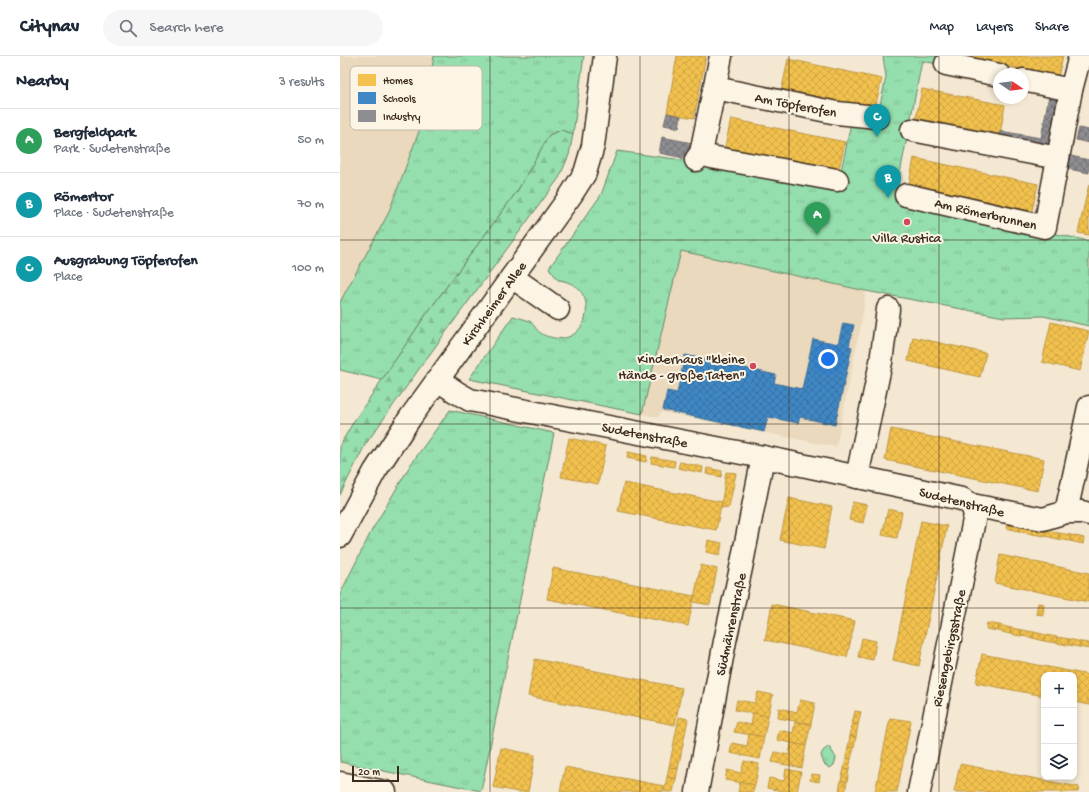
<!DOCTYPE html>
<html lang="en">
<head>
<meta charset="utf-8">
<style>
  body { margin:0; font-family:"Gochi Hand",sans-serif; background:#f6f6f7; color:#1f2937 }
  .controls { position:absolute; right:12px; bottom:12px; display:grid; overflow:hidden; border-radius:8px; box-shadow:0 2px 6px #0003 }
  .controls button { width:36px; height:36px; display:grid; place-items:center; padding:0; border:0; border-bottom:1px solid #e0e1e3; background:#fff; color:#1f2937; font:20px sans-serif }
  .compass { position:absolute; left:653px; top:12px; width:36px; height:36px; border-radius:50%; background:#fff; box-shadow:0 2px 6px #0003; rotate:103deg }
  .scale { position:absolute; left:12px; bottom:10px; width:47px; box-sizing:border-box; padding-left:4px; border:2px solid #3b2a1e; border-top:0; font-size:11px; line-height:14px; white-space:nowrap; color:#3b2a1e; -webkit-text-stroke:3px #fcf5e5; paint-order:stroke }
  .you { position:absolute; left:488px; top:303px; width:14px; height:14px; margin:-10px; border:3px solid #fff; border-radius:50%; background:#1a73e8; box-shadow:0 0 0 6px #1a73e833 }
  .badge { display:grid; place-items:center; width:26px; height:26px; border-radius:50%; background:#d1495b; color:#fff; font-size:13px; font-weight:700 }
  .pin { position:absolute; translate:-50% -33px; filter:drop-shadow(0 1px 2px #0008) }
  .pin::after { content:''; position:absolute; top:21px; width:14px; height:12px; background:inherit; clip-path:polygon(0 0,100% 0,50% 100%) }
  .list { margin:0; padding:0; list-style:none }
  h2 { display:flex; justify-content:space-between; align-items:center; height:52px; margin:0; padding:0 16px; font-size:17px }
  h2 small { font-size:13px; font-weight:400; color:#747a83 }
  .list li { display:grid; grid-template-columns:26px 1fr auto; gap:12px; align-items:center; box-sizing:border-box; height:64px; padding:0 16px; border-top:1px solid #e0e1e3 }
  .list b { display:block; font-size:15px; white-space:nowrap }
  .list p { margin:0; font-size:13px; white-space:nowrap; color:#747a83 }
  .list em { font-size:13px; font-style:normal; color:#747a83 }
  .icon { flex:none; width:22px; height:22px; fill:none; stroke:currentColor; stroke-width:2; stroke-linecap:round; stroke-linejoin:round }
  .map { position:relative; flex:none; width:749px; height:736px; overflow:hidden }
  header { display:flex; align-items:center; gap:24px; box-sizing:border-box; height:56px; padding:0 20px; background:#fff; border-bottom:1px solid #e0e1e3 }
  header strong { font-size:19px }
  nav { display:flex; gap:22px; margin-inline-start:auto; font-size:14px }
  .search { width:280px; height:36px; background:#f6f6f7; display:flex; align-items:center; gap:10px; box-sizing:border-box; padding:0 14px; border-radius:22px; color:#747a83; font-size:15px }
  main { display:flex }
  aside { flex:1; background:#fff }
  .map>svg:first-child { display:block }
  .built { fill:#ead9bc }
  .grass { fill:url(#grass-tufts); stroke:#688466 }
  .forest { fill:url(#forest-firs); stroke:#688466 }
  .homes { fill:url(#homes-cross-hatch); stroke:#bb9440 }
  .schools { fill:url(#schools-cross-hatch); stroke:#3e6c93 }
  .industry { fill:url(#industry-cross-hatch); stroke:#746f6f }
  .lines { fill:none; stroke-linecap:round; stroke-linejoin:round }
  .minor-casing { stroke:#3b2a1e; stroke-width:25 }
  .minor { stroke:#fcf5e5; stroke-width:22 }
  .grid { fill:none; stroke:#3b2a1e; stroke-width:1; stroke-opacity:0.55 }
  .poi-dot { fill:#d1495b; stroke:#fcf5e5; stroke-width:1.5 }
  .labels { text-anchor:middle; stroke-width:4; stroke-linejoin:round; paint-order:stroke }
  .street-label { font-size:14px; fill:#3b2a1e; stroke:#fcf5e5 }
  .poi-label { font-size:14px; fill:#3b2a1e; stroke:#fcf5e5 }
  .key { fill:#fcf5e5; stroke:#c2b8a9; stroke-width:1 }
  .key-label { font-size:11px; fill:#3b2a1e }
</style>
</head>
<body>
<header>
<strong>Citynav</strong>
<div class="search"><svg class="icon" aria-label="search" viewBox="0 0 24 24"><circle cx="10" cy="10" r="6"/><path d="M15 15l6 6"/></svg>Search here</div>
<nav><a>Map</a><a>Layers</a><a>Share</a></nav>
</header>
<main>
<aside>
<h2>Nearby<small>3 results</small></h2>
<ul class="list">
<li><span class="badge" style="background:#2e9e5b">A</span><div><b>Bergfeldpark</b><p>Park · Sudetenstraße</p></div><em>50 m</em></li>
<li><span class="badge" style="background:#0f9aa8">B</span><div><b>Römertor</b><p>Place · Sudetenstraße</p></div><em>70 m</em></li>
<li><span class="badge" style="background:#0f9aa8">C</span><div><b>Ausgrabung Töpferofen</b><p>Place</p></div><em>100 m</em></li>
</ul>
</aside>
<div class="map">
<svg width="749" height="736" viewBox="0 0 749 736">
  <defs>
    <pattern id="grass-tufts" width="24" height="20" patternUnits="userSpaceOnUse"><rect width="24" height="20" fill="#95dead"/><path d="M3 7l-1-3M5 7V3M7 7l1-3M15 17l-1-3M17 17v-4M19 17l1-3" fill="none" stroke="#81bf94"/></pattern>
    <pattern id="forest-firs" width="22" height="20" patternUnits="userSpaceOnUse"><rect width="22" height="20" fill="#95dead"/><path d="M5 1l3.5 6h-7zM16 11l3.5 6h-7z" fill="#81bf94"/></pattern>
    <pattern id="homes-cross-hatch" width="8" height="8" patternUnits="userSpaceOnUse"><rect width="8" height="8" fill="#f2c14e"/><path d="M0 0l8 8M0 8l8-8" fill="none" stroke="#d0a644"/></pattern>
    <pattern id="schools-cross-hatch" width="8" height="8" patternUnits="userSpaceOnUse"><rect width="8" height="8" fill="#3f88c5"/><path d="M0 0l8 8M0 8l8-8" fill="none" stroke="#366f9f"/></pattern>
    <pattern id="industry-cross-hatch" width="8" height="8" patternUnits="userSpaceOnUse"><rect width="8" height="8" fill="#8d8d92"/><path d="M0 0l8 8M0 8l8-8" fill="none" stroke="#747377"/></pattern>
  </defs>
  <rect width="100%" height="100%" fill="#f4e8d2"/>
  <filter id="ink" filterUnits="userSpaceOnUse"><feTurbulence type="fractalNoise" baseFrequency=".025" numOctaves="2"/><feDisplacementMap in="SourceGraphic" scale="8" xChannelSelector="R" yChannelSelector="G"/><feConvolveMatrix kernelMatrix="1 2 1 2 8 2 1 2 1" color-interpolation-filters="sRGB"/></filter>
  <g filter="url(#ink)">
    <g class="built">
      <polygon points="0,0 94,0 84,62 48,158 0,246"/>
      <polygon points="341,195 526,235 522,263 496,391 322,356 318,361 302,358"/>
    </g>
    <g class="grass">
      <polygon points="94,0 244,0 233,78 221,74 209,79 178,134 85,260 42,324 0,314 0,246 48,158 84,62"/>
      <path d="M543 0H605L603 9 582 5 555 143 749 185V270L703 260 664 261 526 235 341 195 302 358 129 323 173 260C179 262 186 263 191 266 193 268 193 269 195 271 198 276 204 280 210 281 249 293 264 229 218 224L209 212 261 139 277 95 372 108 498 130 512 62 537 64 546 21Z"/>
      <polygon points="110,354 214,377 141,735 0,706 0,538 32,474 71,408"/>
      <polygon points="489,690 496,702 494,709 490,712 484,708 481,699 483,695"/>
    </g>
    <polygon class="forest" points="221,74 233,78 229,99 219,122 84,306 25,389 0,439 0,389 14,365 85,260 178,134 209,79"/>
    <g class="homes">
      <polygon points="337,0 366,0 354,62 327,57"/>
      <polygon points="615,0 723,0 718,21"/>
      <polygon points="448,3 542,23 534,56 441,37"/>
      <polygon points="582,33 665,49 660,78 576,62"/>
      <polygon points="391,63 505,86 498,118 384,95"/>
      <polygon points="574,102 698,128 691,159 568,133"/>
      <polygon points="749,128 749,179 738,177"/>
      <polygon points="711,266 749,275 740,315 702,306"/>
      <polygon points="573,281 646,297 640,321 568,305"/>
      <polygon points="551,373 704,403 698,435 545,404"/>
      <polygon points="229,382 266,390 258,428 221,421"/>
      <polygon points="288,396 307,400 306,406 287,402"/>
      <polygon points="312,401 335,405 334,411 311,407"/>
      <polygon points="340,406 363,411 362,417 338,412"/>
      <polygon points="367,412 382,415 381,421 366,418"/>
      <polygon points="386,416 396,417 389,451 381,452"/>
      <polygon points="284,427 382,446 376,474 278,455"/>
      <polygon points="449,442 492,451 484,493 440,484"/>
      <polygon points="513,446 527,449 523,467 509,464"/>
      <polygon points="548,453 562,456 557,482 542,479"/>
      <polygon points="581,465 607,470 579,610 553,604"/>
      <polygon points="667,467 680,469 679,475 666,472"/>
      <polygon points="680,469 693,472 692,478 679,475"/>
      <polygon points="693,472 706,474 705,480 692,478"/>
      <polygon points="706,474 719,477 718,483 705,480"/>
      <polygon points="719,477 731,479 730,485 718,483"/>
      <polygon points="731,479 744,482 743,488 730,485"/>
      <polygon points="368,484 382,487 380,499 366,496"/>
      <polygon points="660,499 749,517 749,546 655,527"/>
      <polygon points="361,509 377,513 370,549 353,546"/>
      <polygon points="213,512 354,540 348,570 207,543"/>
      <polygon points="698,547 704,548 703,559 696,558"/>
      <polygon points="432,548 515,565 507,601 425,584"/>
      <polygon points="647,567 659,569 658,575 646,573"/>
      <polygon points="659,569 671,572 670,578 658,575"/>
      <polygon points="671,572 682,574 681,580 670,578"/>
      <polygon points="682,574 694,576 693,582 681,580"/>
      <polygon points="694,576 706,579 704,585 693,582"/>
      <polygon points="706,579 717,581 716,587 704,585"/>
      <polygon points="717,581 729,583 728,589 716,587"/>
      <polygon points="522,582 536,585 533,604 518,601"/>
      <polygon points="729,583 741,586 739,591 728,589"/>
      <polygon points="741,586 749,587 749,593 739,591"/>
      <polygon points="642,598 749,619 749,649 734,646 734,619 704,619 704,640 636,627"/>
      <polygon points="195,603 342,632 335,669 188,640"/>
      <polygon points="418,636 433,639 428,660 395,654 397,644 415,647"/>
      <polygon points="460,644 475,647 471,668 438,662 439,652 457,656"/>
      <polygon points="515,655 521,656 518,669 512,668"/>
      <polygon points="413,657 428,660 424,681 394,676 397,666 411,669"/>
      <polygon points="339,661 348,663 338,713 329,711"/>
      <polygon points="550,662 571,665 557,736 535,736"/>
      <polygon points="455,666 471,668 466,690 437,684 439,674 453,677"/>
      <polygon points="512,668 518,669 516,681 510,680"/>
      <polygon points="409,678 424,681 420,703 390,697 392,687 407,690"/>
      <polygon points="510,680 516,681 514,692 508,691"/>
      <polygon points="451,687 466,690 462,712 432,706 435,696 449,699"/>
      <polygon points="508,691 514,692 511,703 506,702"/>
      <polygon points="161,692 195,699 188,736 178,736 153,731"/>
      <polygon points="506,702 511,703 509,714 504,713"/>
      <polygon points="404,705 419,708 415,729 385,724 387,714 401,717"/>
      <polygon points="620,708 739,731 738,736 614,736"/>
      <polygon points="225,711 324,730 322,736 220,736"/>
      <polygon points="329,711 338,713 336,723 327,721"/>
      <polygon points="446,713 461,716 457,736 442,735 427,732 429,722 444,725"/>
      <polygon points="504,713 509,714 507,726 501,724"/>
      <polygon points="471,718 480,719 479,726 470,724"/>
      <polygon points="327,721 336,723 333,736 324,736"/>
      <polygon points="501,724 507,726 505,736 499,735"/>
      <polygon points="400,726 415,729 413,736 398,736"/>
    </g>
    <polygon class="schools" points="503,267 514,269 509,290 512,291 495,369 460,361 458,367 428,361 424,376 323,354 327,335 337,337 345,299 436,319 434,327 462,333 473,283 498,288"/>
    <g class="industry">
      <polygon points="709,39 718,41 708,94 659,85 660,75 701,82"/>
      <polygon points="327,57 341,60 339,72 324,69"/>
      <polygon points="739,72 749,74 749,87 736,84"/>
      <polygon points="322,81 352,87 349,103 319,97"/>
      <polygon points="731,100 749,104 749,117 728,113"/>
    </g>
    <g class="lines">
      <defs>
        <g id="minor">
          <polyline points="606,8 659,19"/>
          <polyline points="683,24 731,34"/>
          <polyline points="375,32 497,57 537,61"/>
          <polyline points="572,74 718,102"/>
          <polyline points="361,97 371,101 497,124"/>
          <polyline points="356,104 361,97 381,0"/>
          <polyline points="566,139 705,171 731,34 740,0"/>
          <polyline points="172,221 218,253"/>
          <polyline points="98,324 116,336 130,344 438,404 622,443 632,449 703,463 726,456 742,456 749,458"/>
          <polyline points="517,421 541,306 548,253"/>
          <polyline points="726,456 749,351"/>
          <polyline points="0,480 35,415 70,362 231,139 245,117 253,90 265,0"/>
          <polyline points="0,727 45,736"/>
          <polyline points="357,736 385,585 401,512 423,401"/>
          <polyline points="579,736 635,459 632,449"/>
        </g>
      </defs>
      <use href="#minor" class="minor-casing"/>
      <use href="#minor" class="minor"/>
    </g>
  </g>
  <path class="grid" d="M150 0V736M300 0V736M449 0V736M599 0V736M0 184H749M0 368H749M0 552H749"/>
  <g class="poi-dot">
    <circle cx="567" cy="166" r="4"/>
    <circle cx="413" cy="310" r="4"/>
  </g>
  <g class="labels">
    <g class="street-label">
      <text transform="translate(456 48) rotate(11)" y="5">Am Töpferofen</text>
      <text transform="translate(646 157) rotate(13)" y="5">Am Römerbrunnen</text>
      <text transform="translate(153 247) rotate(-54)" y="5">Kirchheimer Allee</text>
      <text transform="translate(305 378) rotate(11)" y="5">Sudetenstraße</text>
      <text transform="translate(622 445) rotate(14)" y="5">Sudetenstraße</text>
      <text transform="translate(390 568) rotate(-78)" y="5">Südmährenstraße</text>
      <text transform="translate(608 592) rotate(-78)" y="5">Riesengebirgsstraße</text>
    </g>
    <g class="poi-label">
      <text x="567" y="186">Villa Rustica</text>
      <text x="405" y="307" text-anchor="end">Kinderhaus "kleine<tspan x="405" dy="16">Hände - große Taten"</tspan></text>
    </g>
  </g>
  <rect x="10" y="10" width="132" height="64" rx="6" class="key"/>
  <rect x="18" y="18" width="18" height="12" fill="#f2c14e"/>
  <rect x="18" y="36" width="18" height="12" fill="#3f88c5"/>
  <rect x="18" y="54" width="18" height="12" fill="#8d8d92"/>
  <g class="key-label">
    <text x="43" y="28">Homes</text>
    <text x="43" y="46">Schools</text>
    <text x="43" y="64">Industry</text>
  </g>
</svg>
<div class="controls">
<button>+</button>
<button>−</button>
<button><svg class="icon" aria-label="layers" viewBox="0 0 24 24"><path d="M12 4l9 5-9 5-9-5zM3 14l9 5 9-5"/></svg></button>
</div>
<svg class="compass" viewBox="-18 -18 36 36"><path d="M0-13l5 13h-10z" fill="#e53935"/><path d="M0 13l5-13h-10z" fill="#747a83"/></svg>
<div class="scale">20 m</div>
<div class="you"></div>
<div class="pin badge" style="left:477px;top:179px;background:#2e9e5b">A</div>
<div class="pin badge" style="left:548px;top:142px;background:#0f9aa8">B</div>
<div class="pin badge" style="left:537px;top:81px;background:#0f9aa8">C</div>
</div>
</main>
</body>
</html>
